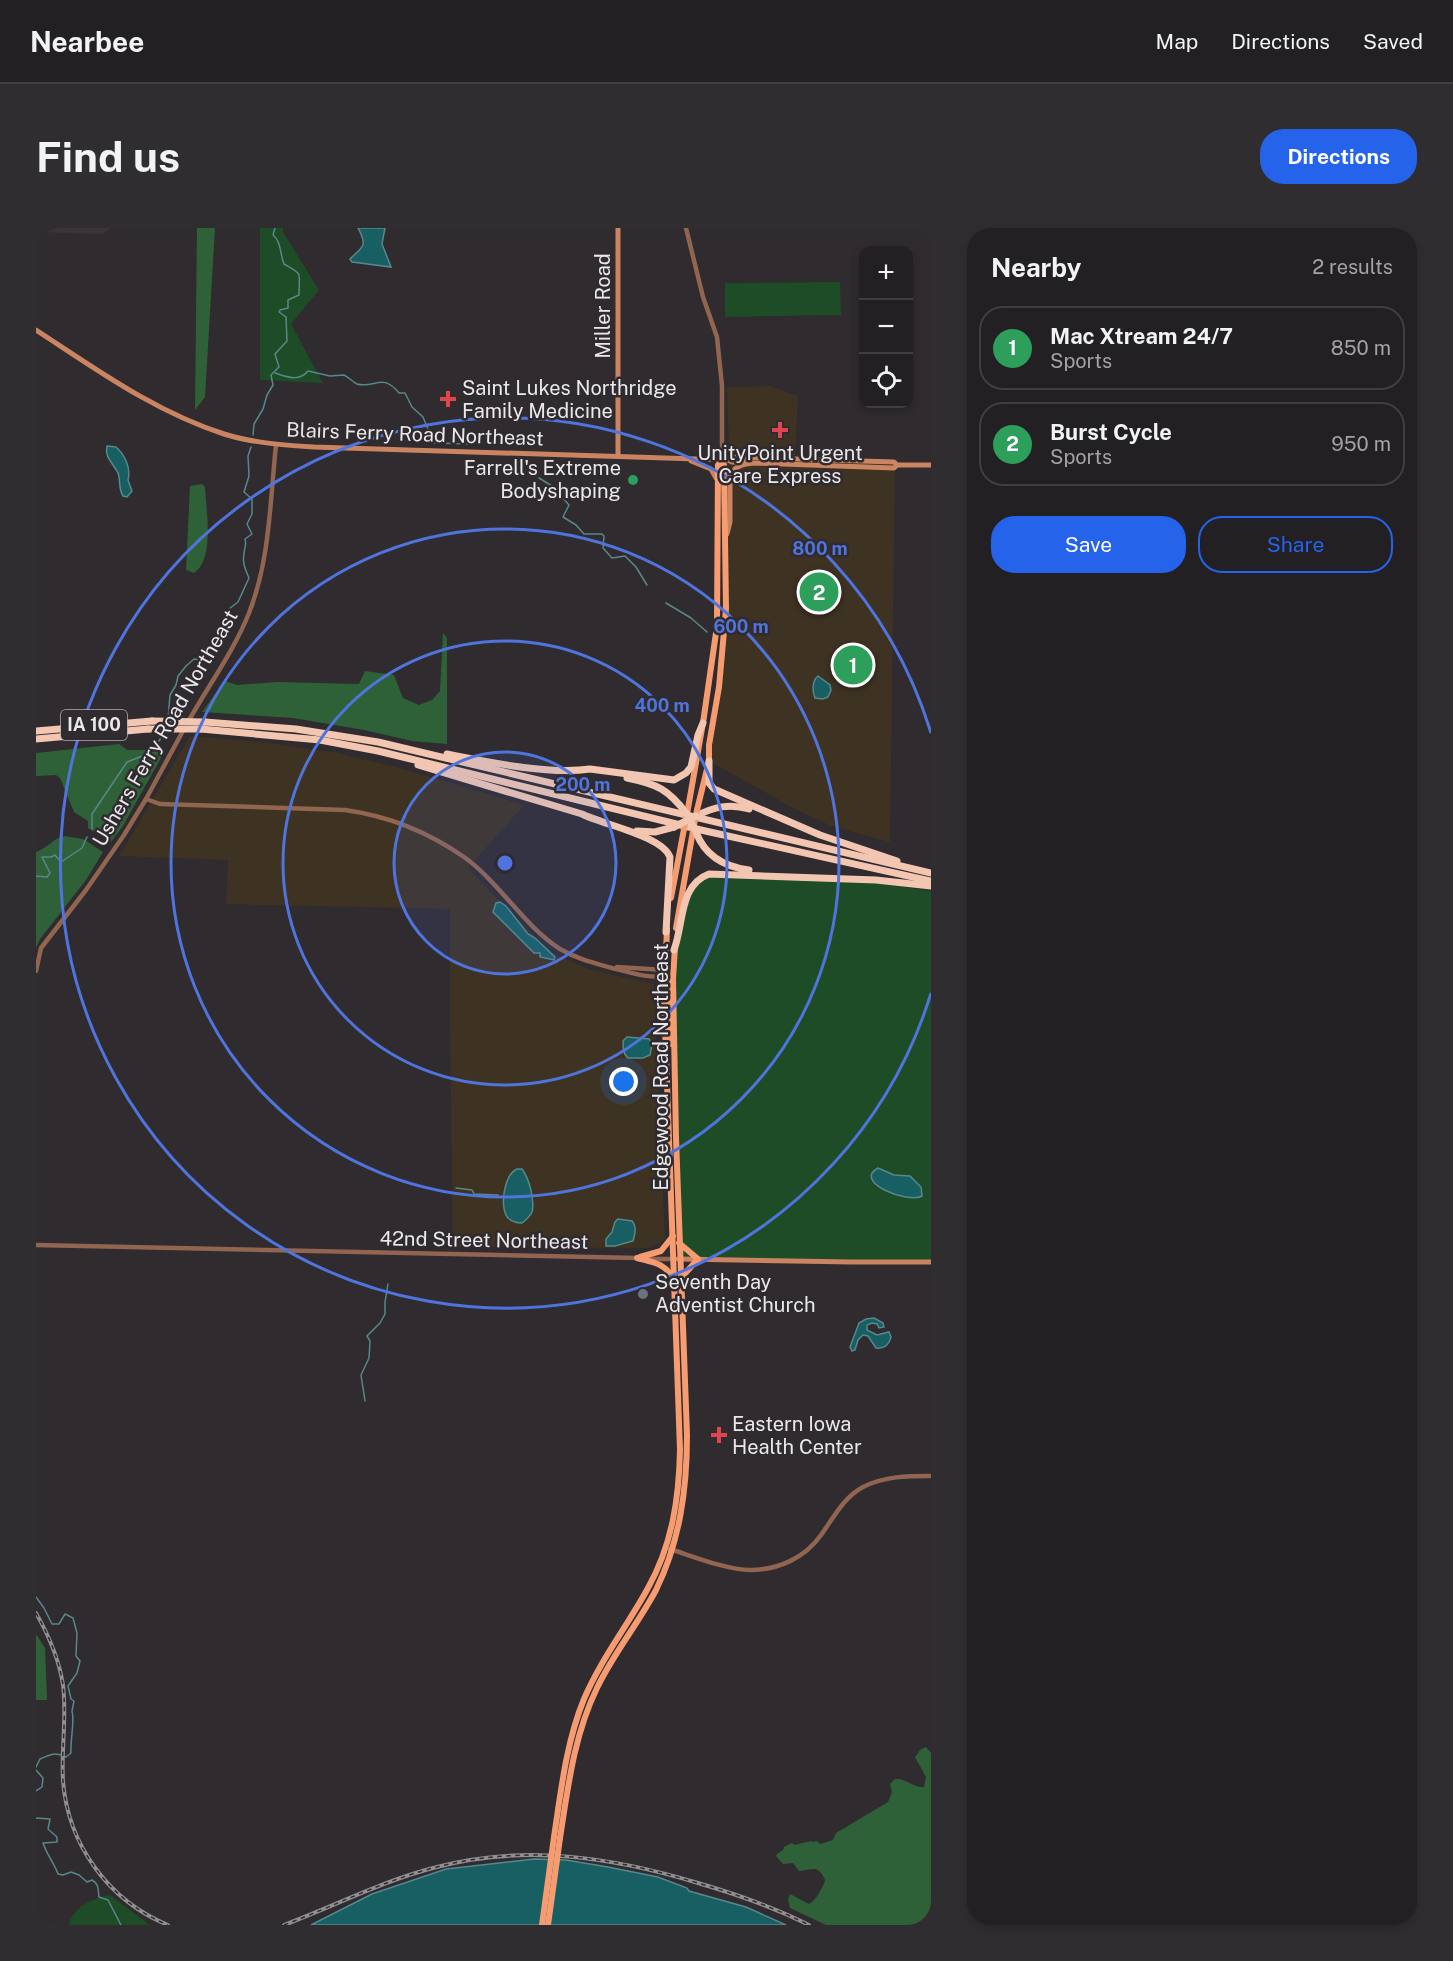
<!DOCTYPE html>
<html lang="en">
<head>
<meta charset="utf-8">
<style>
  body { margin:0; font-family:"Public Sans",sans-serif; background:#2f2d30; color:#f1f3f6 }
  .controls { position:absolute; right:18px; top:18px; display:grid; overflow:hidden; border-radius:12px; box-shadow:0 3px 9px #0003 }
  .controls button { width:54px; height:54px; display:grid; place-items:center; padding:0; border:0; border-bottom:2px solid #403e41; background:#232023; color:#f1f3f6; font:30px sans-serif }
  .you { position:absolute; left:588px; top:854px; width:21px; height:21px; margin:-15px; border:4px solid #fff; border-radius:50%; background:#1a73e8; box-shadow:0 0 0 9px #1a73e833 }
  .badge { display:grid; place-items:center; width:39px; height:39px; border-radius:50%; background:#2563eb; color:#fff; font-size:20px; font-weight:700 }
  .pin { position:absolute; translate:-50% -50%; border:3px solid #fff; box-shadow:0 2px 6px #0006 }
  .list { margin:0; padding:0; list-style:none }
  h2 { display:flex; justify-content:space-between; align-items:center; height:78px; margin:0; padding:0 24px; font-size:26px }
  h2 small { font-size:20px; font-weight:400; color:#a3a3a6 }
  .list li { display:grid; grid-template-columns:39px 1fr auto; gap:18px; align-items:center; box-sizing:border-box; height:84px; margin:0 12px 12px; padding:0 12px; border:2px solid #403e41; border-radius:24px }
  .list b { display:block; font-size:22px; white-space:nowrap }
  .list p { margin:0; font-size:20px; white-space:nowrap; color:#a3a3a6 }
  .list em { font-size:20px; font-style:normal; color:#a3a3a6 }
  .actions { display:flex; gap:12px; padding:18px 24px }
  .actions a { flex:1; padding:14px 0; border:2px solid #2563eb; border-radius:24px; text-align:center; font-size:21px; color:#2563eb }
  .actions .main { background:#2563eb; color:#fff }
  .icon { flex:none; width:33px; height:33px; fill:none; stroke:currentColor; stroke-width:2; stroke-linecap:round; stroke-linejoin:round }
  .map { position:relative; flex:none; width:895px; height:1697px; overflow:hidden; border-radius:24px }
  header { display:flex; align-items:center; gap:36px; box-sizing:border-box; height:84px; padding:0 30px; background:#232023; border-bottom:2px solid #403e41 }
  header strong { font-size:28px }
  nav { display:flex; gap:33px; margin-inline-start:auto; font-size:21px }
  .intro { display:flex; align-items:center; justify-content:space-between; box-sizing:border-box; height:144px; padding:0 36px }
  h1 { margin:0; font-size:42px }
  .button { padding:15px 27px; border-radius:24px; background:#2563eb; color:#fff; font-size:21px; font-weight:700 }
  main { display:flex; gap:36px; padding:0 36px }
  aside { flex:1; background:#232023; border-radius:24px; box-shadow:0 3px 9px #0003 }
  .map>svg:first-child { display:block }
  .commercial { fill:#3e3223 }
  .built { fill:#3b333b }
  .green { fill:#1d4c26 }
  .forest { fill:#2f6138 }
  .water { fill:#175f63; stroke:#57888c; stroke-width:1.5 }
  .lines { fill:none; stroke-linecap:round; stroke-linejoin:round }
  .stream { stroke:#57888c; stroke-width:1.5 }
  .tertiary { stroke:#916550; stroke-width:4.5 }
  .secondary { stroke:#ca8462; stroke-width:5 }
  .primary { stroke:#f69c70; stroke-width:6 }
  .motorway { stroke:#f2c6b1; stroke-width:7 }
  .rail-casing { stroke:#918e91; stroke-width:4 }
  .rail { stroke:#2f2b2f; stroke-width:1.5; stroke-dasharray:4.5; stroke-linecap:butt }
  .primary-bridge { stroke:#f69c70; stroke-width:6 }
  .motorway-bridge { stroke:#f2c6b1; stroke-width:7 }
  .ring { fill:none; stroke:#5074dd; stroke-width:3 }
  .health-dot { fill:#e0444e; stroke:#2f2b2f; stroke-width:2 }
  .leisure-dot { fill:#2e9e5b; stroke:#2f2b2f; stroke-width:2 }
  .worship-dot { fill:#6b7280; stroke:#2f2b2f; stroke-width:2 }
  .labels { text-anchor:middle; stroke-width:5; stroke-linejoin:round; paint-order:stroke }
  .shield { fill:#2f2b2f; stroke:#b3afb3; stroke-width:1.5 }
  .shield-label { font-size:18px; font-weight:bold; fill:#ebe8eb }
  .street-label { font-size:20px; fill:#ebe8eb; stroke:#2f2b2f }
  .poi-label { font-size:20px; fill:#ebe8eb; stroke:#2f2b2f; text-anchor:start }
  .centre { fill:#5074dd; stroke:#2f2b2f; stroke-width:3 }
  .ring-label { font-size:18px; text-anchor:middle; font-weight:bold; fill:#5074dd; stroke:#2f2b2f; stroke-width:5; stroke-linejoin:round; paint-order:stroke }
</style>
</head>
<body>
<header>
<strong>Nearbee</strong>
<nav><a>Map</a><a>Directions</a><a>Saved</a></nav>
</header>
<div class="intro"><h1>Find us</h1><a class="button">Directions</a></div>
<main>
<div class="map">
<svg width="895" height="1697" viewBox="0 0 895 1697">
  <rect width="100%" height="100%" fill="#2f2b2f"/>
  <g class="commercial">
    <polygon points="734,158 762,168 759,227 693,226 691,159"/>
    <polygon points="686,232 859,237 854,614 795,598 759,581 673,533 690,381"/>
    <polygon points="154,508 226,514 302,525 364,540 488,577 432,640 475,685 516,725 552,741 618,756 629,1012 612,1020 417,1019 414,802 414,681 190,676 192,632 83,628"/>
  </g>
  <polygon class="built" points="3,0 75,0 66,6 3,4"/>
  <g class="green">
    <polygon points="224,0 247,0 247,4 283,62 255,96 287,155 224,152"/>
    <polygon points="804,54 805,87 689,89 689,55"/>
    <polygon points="673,646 843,655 895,663 895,1034 644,1031 637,751 643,709 653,661"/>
    <path d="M74 1667 114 1697H33C36 1679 57 1670 74 1667Z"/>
  </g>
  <g class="forest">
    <polygon points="161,0 179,0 169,169 159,182"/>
    <path d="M166 256 169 259C170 282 179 331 158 345L150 342 154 258Z"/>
    <polygon points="407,405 411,410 411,516 376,513 328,502 257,490 166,484 189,453 201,457 242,454 323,456 329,443 358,447 367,470 383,477 396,472 404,463"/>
    <polygon points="83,516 91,522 122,522 126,528 87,598 75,614 52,600 52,593 38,584 24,550 20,547 0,548 0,525"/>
    <path d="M28 608 47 611 67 624 50 652 4 711 0 720V624C11 620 17 611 28 608Z"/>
    <polygon points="0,1406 9,1420 11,1472 0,1472"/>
    <path d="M890 1519 895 1525V1697H790L754 1680 752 1671 754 1666 773 1676C780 1672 787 1660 789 1652 782 1636 777 1642 763 1643L757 1635 747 1636 740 1628C741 1624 748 1624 748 1619L756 1615 759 1617 775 1613 776 1614 781 1613 784 1616 797 1612 800 1605 852 1574 856 1564 854 1556 859 1551C870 1550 877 1560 888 1559L890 1549 879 1529 885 1521Z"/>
  </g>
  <g class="water">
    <path d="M322 0H349L346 16 355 39 316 34 314 31C327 18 332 19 322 0Z"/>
    <path d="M71 218 80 219C89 227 95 240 92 252L96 263 91 269 87 268C82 260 85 253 82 245 77 235 68 229 71 218Z"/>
    <path d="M782 448 794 457 795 462 792 469 787 471 779 470C776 463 776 453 782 448Z"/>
    <polygon points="464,674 470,678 492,706 499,710 519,729 518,732 504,729 504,725 498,725 457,684 460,675"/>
    <path d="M591 809 613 811 616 816 614 827 607 830H592C587 826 587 819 587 813Z"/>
    <path d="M842 940 858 947 874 948 885 959 886 968C872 976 816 954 842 940Z"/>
    <path d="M481 941H486C493 950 499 972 496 984 494 988 490 992 486 995 481 995 476 994 472 990 463 980 468 947 481 941Z"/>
    <path d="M582 991 596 993C601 999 599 1006 597 1013L579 1018H570V1011L576 1004 579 994Z"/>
    <path d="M838 1090 847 1095 848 1099 843 1100 841 1096 836 1095 831 1097V1102L841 1107 853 1104 855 1109C853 1117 849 1121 840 1120L832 1108 827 1107 822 1112 819 1122 816 1123 814 1119 823 1095 830 1091Z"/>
    <polygon points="498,1631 530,1632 572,1639 622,1649 651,1660 653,1663 710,1679 750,1697 275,1697 336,1666 410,1641"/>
  </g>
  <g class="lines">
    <g class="stream">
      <path d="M239 145C251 149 263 154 272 143L294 148 308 147C312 149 317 154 321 156 339 161 346 144 363 165H369L376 179 387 189 394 206V212L398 215 434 216"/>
      <path d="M217 207 218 196 227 181 231 167 237 157 235 147 243 139 239 126 251 113 250 89 243 84 244 82 252 80V72L263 67V64C264 42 265 46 248 36 244 26 245 13 237 7L239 0"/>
      <polyline points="503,250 516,258 533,277 527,289 540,297 548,306 566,306 568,308 567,320 576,330 589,328 600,339 611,357"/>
      <polyline points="630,375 655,390 671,404"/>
      <path d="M132 491 134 467 140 457 142 448 150 438 158 431 165 432 171 422 189 408 195 400 193 381 202 374 213 350C210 343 206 335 208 326 208 319 211 318 209 311L216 306 211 296 216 286V271L208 264 213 248 212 228 215 219"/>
      <polyline points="56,601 56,586 91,534 109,527 118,520 129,504"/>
      <polyline points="0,648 11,649 14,645 6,629 15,629 19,627 25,634 46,620 51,609"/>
      <polyline points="420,960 436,962 438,966 462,967"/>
      <polyline points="329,1173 325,1147 333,1130 334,1113 331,1108 344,1095 349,1086 349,1074 352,1056"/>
      <path d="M0 1369 8 1380 16 1396H23L29 1386 37 1390 41 1405 40 1428 44 1433 41 1445 32 1458 35 1471 38 1473 36 1483C39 1493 34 1513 35 1525L30 1529C20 1524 15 1526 4 1531L0 1539"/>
      <polyline points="0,1542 7,1550 6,1559 0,1563"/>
      <path d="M0 1590 14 1591 12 1601 21 1609V1614L7 1615C11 1627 18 1635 22 1646L27 1647 35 1644 43 1647 51 1654 56 1652C63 1656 62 1661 63 1669L72 1672 85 1697"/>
    </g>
    <g class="tertiary">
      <polyline points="650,0 667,69 681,109 686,158 686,232"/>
      <path d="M152 494C172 458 198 423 213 385 234 332 234 273 240 217"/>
      <path d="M110 571 124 576 309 582C353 588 392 604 428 629 464 655 487 697 524 721 541 731 558 735 576 740 593 744 612 751 630 748"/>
      <polyline points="581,739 629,742"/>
      <polyline points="0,743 5,720 50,662 88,607 110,571 148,501"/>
      <polyline points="0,1017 602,1030"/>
      <polyline points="610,1031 637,1031"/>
      <path d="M634 1321C656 1328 691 1342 714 1342 742 1342 769 1330 785 1307 798 1289 807 1270 827 1259 849 1248 871 1248 895 1248"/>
    </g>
    <g class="secondary">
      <path d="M0 102C60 141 119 184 188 206 217 215 247 217 278 219L692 232"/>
      <polyline points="582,228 582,0"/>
      <polyline points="655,233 675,241 680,250"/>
      <polyline points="861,237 895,237"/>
      <path d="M691 306 694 294V247C700 237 708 236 718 235L858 240 861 237 858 234 696 229 692 232 696 234 718 235"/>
      <polyline points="642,1031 816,1034 895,1034"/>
    </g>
    <g class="primary">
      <polyline points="661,582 673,533 673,517 683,459 690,381 688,237 686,232"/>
      <polyline points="651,586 667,495 681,398 682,237 686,232"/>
      <polyline points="635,670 648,601"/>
      <polyline points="640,700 657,603"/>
      <polyline points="629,743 632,751 635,816"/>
      <polyline points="643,1015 662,1031 645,1050"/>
      <polyline points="604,1029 625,1023 637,1008"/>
      <path d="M601 1030C616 1034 630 1035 637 1051"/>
      <path d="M518 1609C525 1563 530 1515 548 1471 565 1431 592 1397 612 1360 636 1317 643 1271 644 1222L628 770 631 701"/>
      <path d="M524 1610C532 1559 538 1507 561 1460 577 1426 602 1396 620 1362 644 1313 651 1261 651 1207L640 910 637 751 639 719"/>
    </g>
    <g class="motorway">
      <polyline points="169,494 260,501 342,514 895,645"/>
      <polyline points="165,501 284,512 342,523 665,602 895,653"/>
      <polyline points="0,503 116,493"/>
      <polyline points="0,511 112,501"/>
      <path d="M411 526C452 534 513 547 554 541L638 552 650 545 655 539 662 507 667 495"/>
      <polyline points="673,533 673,555 678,561 784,607 861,633"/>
      <path d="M382 537 546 586C568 597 626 608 634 629L630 704"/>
      <path d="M591 550C621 556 632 561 651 586"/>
      <path d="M660 588C678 579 693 575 713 581"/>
      <polyline points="601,603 619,604 638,599"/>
      <path d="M660 604C669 628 689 639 713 642"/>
      <path d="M638 722C648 695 643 657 673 646L840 652 895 658"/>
    </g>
    <defs>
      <g id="rail">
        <path d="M0 1385C13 1408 23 1431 27 1457 31 1489 25 1521 27 1553 32 1617 73 1673 132 1697"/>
        <path d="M248 1697C299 1678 348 1652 401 1639 489 1616 576 1629 662 1655 700 1666 737 1679 773 1697"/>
      </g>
    </defs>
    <use href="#rail" class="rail-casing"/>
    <use href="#rail" class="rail"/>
    <g class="primary-bridge">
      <polyline points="648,601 650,590"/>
      <polyline points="657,602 661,582"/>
      <polyline points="506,1697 518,1609"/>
      <polyline points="512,1697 524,1610"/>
    </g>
    <g class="motorway-bridge">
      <polyline points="116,493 169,494"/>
      <polyline points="112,501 165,501"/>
      <polyline points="651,586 660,604"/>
      <polyline points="638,599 660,588"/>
    </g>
  </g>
  <circle cx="469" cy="635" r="111" fill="#5074dd" fill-opacity=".12"/>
  <g class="ring">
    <circle cx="469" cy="635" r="111"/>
    <circle cx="469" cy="635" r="222"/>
    <circle cx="469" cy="635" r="334"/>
    <path d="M895 765A445 445 0 1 1 895 505"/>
  </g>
  <g class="health-dot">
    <path d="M409 162h6v6h6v6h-6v6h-6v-6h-6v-6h6z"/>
    <path d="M741 193h6v6h6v6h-6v6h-6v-6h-6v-6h6z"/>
    <path d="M680 1198h6v6h6v6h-6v6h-6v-6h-6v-6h6z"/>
  </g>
  <circle class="leisure-dot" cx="597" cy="252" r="6"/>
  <circle class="worship-dot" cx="607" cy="1066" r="6"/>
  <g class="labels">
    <rect class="shield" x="25" y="482" width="66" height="30" rx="4.5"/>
    <g class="shield-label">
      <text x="58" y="503">IA 100</text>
    </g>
    <g class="street-label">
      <text transform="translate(567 78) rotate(-90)" y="7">Miller Road</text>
      <text transform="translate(379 206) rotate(2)" y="7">Blairs Ferry Road Northeast</text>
      <text transform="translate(129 500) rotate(-60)" y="7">Ushers Ferry Road Northeast</text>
      <text transform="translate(625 839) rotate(-90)" y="7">Edgewood Road Northeast</text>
      <text transform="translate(448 1012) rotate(1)" y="7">42nd Street Northeast</text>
    </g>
    <g class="poi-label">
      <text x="426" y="167">Saint Lukes Northridge<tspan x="426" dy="23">Family Medicine</tspan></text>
      <text x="744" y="232" text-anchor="middle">UnityPoint Urgent<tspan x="744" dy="23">Care Express</tspan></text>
      <text x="585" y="247" text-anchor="end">Farrell's Extreme<tspan x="585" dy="23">Bodyshaping</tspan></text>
      <text x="619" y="1061">Seventh Day<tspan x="619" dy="23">Adventist Church</tspan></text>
      <text x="696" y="1203">Eastern Iowa<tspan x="696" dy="23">Health Center</tspan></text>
    </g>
  </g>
  <circle cx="469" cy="635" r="9" class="centre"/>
  <g class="ring-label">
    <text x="784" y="327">800 m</text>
    <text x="705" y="405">600 m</text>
    <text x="626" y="484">400 m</text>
    <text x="547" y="563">200 m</text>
  </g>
</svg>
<div class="controls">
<button>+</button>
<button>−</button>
<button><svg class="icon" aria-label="locate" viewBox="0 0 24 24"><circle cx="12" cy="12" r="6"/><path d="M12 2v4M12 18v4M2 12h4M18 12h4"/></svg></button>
</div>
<div class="you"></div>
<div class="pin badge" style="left:817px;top:437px;background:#2e9e5b">1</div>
<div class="pin badge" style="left:783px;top:364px;background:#2e9e5b">2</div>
</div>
<aside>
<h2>Nearby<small>2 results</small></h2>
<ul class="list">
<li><span class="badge" style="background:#2e9e5b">1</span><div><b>Mac Xtream 24/7</b><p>Sports</p></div><em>850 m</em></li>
<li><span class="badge" style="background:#2e9e5b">2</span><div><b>Burst Cycle</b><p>Sports</p></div><em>950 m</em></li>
</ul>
<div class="actions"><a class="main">Save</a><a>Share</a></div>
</aside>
</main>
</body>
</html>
